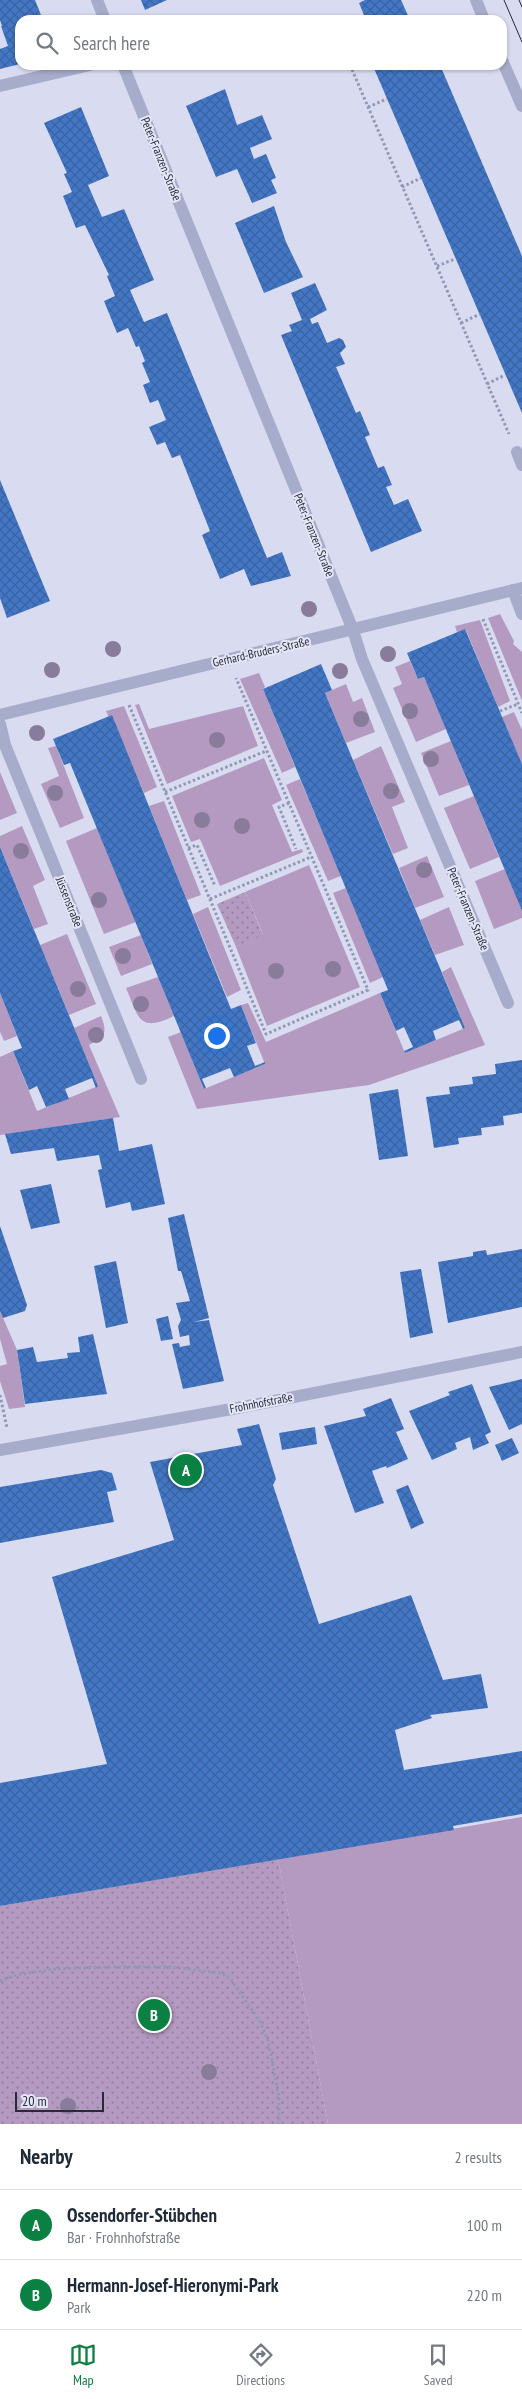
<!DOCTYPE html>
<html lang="en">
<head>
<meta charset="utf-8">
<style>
  body { margin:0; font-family:"PT Sans Narrow",sans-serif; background:#f6f6f7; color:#1f2937 }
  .scale { position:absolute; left:15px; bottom:12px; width:89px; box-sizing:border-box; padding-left:5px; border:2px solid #272b35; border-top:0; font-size:14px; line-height:18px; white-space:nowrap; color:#272b35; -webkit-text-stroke:4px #e5e7f9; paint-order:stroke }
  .you { position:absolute; left:216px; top:1035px; width:18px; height:18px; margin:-12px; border:4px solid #fff; border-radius:50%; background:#1a73e8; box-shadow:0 0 0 8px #1a73e833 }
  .badge { display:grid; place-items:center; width:32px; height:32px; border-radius:50%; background:#0b8043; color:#fff; font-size:16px; font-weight:700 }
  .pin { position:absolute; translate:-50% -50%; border:2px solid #fff; box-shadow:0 1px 5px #0006 }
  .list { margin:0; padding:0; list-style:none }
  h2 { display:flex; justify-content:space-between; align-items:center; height:65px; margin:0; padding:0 20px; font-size:21px }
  h2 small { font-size:16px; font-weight:400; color:#747a83 }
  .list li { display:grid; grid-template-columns:32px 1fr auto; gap:15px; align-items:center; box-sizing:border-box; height:70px; padding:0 20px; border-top:1px solid #e0e1e3 }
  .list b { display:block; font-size:19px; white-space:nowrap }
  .list p { margin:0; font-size:16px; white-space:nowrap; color:#747a83 }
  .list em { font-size:16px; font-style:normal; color:#747a83 }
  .icon { flex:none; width:28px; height:28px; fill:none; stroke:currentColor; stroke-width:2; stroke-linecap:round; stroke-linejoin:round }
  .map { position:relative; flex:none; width:522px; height:2124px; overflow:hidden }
  .search { position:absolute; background:#fff; box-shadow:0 1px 4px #0004; left:15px; right:15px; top:15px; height:55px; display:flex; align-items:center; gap:12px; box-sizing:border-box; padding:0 18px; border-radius:15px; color:#747a83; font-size:19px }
  .sheet { height:205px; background:#fff }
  nav { display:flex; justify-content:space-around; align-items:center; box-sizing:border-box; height:70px; border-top:1px solid #e0e1e3; background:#fff; font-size:14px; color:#747a83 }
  nav a { display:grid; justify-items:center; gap:2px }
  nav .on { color:#0b8043 }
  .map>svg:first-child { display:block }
  .green { fill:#b49ac0 }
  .park { fill:url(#park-dots) }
  .building { fill:url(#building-cross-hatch) }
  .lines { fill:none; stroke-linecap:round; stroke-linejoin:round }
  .path { stroke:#9098b5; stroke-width:3; stroke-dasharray:2.5 2.5; stroke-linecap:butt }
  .minor { stroke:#a6acc9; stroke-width:12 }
  .tram { stroke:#272b35; stroke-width:1 }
  .tree { fill:#897b9a }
  .labels { text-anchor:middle; stroke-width:4; stroke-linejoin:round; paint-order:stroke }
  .street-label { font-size:12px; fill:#272b35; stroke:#e5e7f9 }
</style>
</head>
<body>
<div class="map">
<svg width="522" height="2124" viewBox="0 0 522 2124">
  <defs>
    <pattern id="park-dots" width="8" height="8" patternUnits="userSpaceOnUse" patternTransform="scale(1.25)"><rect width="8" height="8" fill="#b49ac0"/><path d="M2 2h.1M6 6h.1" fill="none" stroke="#927e9d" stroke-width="1.8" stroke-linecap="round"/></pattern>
    <pattern id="building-cross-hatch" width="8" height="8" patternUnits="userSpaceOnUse" patternTransform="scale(1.25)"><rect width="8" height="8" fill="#4377c5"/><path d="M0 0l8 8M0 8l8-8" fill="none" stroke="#3862a1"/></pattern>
  </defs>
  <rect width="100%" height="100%" fill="#d9dcf1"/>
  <g class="green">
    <polygon points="500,614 514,641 513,644 522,652 522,701 488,618"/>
    <polygon points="480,620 510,701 498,707 466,630 457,632 455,626"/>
    <polygon points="410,661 418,679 424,677 446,729 416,742 393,688 402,684 395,667"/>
    <polygon points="259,673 265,687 263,689 295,767 282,773 240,679"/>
    <polygon points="346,684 353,702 362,698 375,732 346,743 325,693"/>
    <polygon points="139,704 149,729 243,706 258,746 167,784 135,705"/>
    <polygon points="124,706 157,787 144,793 106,711"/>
    <polygon points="514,712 522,730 522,764 502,717"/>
    <polygon points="451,741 469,785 439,796 421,753"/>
    <polygon points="56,746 84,818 60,828 41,784 59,776 48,748"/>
    <polygon points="381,746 405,802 392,807 408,848 393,854 353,760"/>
    <polygon points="264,758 282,800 272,805 292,852 302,849 303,852 220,886 200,839 191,842 172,796"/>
    <polygon points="0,772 17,813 0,820"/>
    <polygon points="300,779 341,876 328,881 286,785"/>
    <polygon points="474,796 499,857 470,869 444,808"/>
    <polygon points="164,801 201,895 187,900 149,806"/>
    <polygon points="22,826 45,880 33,886 48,924 34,929 0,847 0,836"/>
    <polygon points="97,828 136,922 104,934 66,841"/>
    <polygon points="427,856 444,897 415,908 399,868"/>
    <polygon points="309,865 360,987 267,1026 236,947 263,934 245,892"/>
    <polygon points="505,869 522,911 522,918 494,929 475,881"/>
    <polygon points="346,888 383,977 370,983 333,893"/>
    <polygon points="208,907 241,990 227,997 193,914"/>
    <polygon points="449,907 464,945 435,955 420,920"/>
    <polygon points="67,934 96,1004 69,1015 40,945"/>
    <polygon points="141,935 152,964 121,976 109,947"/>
    <polygon points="451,967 485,1045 369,1085 197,1109 168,1037 181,1032 204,1089 265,1064 241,1005 248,1003 266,1042 380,993 405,1053 465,1028 442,972"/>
    <path d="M158 977 174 1016C138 1033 139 1018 126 988Z"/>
    <polygon points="0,993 17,1036 4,1041 0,1032"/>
    <path d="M101 1016C108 1034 105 1036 89 1045L120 1117 0 1135V1057L13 1051 37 1111 98 1086 74 1028Z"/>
    <polygon points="0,1311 17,1350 25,1407 9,1409 0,1381 0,1366 7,1364 0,1339"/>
    <polygon points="522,1817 522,2124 328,2124 278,1859"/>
  </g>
  <g class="park">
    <polygon points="245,892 263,935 236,947 217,904"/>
    <polygon points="278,1859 328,2124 0,2124 0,1906"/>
  </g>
  <g class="building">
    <polygon points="0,0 35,0 43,20 20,20 20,64 0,69 0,49 8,46 1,26 2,26 0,20"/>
    <polygon points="141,0 167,0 145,10"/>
    <polygon points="365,0 401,0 410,20 366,20 359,3"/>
    <polygon points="376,65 440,65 522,256 522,413 373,66"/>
    <polygon points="225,89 237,125 262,115 272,139 250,148 254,159 266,154 276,178 271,180 277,193 252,203 237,169 216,177 186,106"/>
    <polygon points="81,107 109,176 88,185 102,217 124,209 154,280 130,290 144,322 167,313 267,558 282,552 291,576 251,586 244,569 220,579 202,535 210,531 180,455 172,458 165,442 157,445 149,427 166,420 158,400 150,403 143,385 150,382 142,363 145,361 139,346 136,347 128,328 117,333 104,301 115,296 107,276 109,275 85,225 76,228 63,196 72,192 64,174 67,173 44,123"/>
    <polygon points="274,206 286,242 303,277 264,293 235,223"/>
    <polygon points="315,283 327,310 310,319 312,324 318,322 327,343 339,338 343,340 346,347 340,353 345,364 336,367 356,413 360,411 370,435 365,437 378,468 384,466 392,485 386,487 394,505 408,499 422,531 371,552 281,335 292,331 289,325 302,320 291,293"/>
    <polygon points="0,480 50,601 7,618 0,598"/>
    <polygon points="465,629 522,764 522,911 424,677 418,679 407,653"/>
    <polygon points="321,664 332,690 325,693 465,1028 463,1029 459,1020 433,1031 436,1040 405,1053 404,1051 413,1047 404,1027 396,1031 380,993 388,990 263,689"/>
    <polygon points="112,715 231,1009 241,1005 256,1043 247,1046 255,1066 265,1062 265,1064 234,1077 230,1068 202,1079 206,1088 204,1089 70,763 64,765 53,739"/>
    <polygon points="0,847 98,1086 96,1088 92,1078 65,1089 69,1099 46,1107 37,1086 29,1090 13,1051 22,1048 0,993"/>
    <polygon points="522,1060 522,1113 503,1116 504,1125 481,1128 482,1135 458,1138 459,1144 434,1148 426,1097 450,1094 449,1087 473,1084 472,1077 496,1074 495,1064"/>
    <polygon points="398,1089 408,1156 379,1160 369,1094"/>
    <polygon points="113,1118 119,1151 152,1144 165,1204 132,1211 130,1202 106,1208 98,1170 102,1169 99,1155 57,1161 54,1148 11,1154 5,1134"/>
    <polygon points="51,1184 60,1223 31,1229 20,1190"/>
    <polygon points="184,1214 209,1318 194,1322 209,1320 224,1381 183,1389 172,1344 179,1343 180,1347 190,1345 189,1335 180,1337 178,1326 181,1320 176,1303 190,1301 181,1271 178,1271 168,1218"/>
    <polygon points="0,1226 27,1305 25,1311 3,1318 0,1311"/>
    <polygon points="522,1249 522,1307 448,1323 438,1262 473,1256 473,1252 486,1250 487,1255"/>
    <polygon points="116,1261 128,1323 106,1328 94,1266"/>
    <polygon points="421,1269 433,1333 410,1338 400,1272"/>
    <polygon points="168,1316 173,1339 161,1341 156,1319"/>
    <polygon points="93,1334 107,1394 25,1404 17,1350 33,1347 37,1362 68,1358 67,1353 80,1352 78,1337"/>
    <polygon points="522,1379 522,1424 509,1430 489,1387"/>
    <polygon points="472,1384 491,1432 485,1435 489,1443 473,1450 470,1437 455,1443 457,1449 432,1460 409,1411 450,1395 448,1392"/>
    <polygon points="391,1398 404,1429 396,1432 408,1459 387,1468 386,1466 372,1471 384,1503 355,1513 324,1426 366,1416 363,1409"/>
    <polygon points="259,1424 276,1479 273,1485 319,1624 411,1595 443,1680 481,1674 488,1708 430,1715 432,1718 395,1730 404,1770 522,1751 522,1814 453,1826 454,1830 0,1906 0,1783 107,1764 52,1577 174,1540 150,1462 242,1445 237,1429"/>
    <polygon points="315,1427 317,1444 282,1450 279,1433"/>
    <polygon points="512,1438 519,1453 502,1461 495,1445"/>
    <polygon points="101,1470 112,1473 117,1490 107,1492 114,1522 0,1543 0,1487"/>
    <polygon points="408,1485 424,1523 411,1529 396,1490"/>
  </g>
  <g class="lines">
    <g class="path">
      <polyline points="350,65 509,434"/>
      <polyline points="368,107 387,99"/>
      <polyline points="402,187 421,178"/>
      <polyline points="437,266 455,259"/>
      <polyline points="461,323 480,314"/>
      <polyline points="487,384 505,375"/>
      <polyline points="483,619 522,713"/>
      <polyline points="129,705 266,1034 368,990 236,678"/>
      <polyline points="500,711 518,704"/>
      <polyline points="165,792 266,751"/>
      <polyline points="289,803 279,807 296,849"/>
      <polyline points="188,848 197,845 215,886"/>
      <polyline points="210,899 311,857"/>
      <polyline points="0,1395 7,1428"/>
      <polyline points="0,1981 16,1975 55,1969 109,1967 171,1967 221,1973 230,1978 259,2020 268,2040 279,2097 279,2124"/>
    </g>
    <g class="minor">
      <polyline points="97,0 105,20"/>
      <polyline points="476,0 484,20"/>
      <polyline points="502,60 522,106"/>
      <polyline points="123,65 353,630 362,659 508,1003"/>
      <polyline points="0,86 90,65"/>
      <polyline points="517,452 522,465"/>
      <polyline points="513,590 522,614"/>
      <polyline points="0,715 522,588"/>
      <polyline points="0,724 5,745 141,1079"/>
      <polyline points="0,1450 243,1407 522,1352"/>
    </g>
    <g class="tram">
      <polyline points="504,0 522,42"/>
      <polyline points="519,0 522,7"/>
    </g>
  </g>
  <g class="tree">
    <circle cx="309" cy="609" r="8"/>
    <circle cx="113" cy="649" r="8"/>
    <circle cx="388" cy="654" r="8"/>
    <circle cx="52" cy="670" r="8"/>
    <circle cx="340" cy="671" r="8"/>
    <circle cx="410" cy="711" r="8"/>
    <circle cx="361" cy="719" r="8"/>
    <circle cx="37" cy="733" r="8"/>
    <circle cx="217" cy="740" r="8"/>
    <circle cx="431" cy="759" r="8"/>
    <circle cx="391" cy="791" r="8"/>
    <circle cx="55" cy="793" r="8"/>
    <circle cx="202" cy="820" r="8"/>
    <circle cx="242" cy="826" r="8"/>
    <circle cx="21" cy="851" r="8"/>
    <circle cx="424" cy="870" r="8"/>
    <circle cx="99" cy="900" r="8"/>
    <circle cx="123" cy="956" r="8"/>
    <circle cx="333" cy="969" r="8"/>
    <circle cx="276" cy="971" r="8"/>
    <circle cx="78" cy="989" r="8"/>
    <circle cx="141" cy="1004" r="8"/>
    <circle cx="96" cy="1035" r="8"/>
    <circle cx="209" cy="2072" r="8"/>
    <circle cx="68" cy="2106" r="8"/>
  </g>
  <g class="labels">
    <g class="street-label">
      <text transform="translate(161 159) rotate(68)" y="4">Peter-Franzen-Straße</text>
      <text transform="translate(314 535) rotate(68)" y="4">Peter-Franzen-Straße</text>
      <text transform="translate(261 652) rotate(-13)" y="4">Gerhard-Bruders-Straße</text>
      <text transform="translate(69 902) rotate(68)" y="4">Jüssenstraße</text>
      <text transform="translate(468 909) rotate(67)" y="4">Peter-Franzen-Straße</text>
      <text transform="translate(261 1403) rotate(-11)" y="4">Frohnhofstraße</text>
    </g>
  </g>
</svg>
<div class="scale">20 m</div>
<div class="you"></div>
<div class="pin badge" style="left:186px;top:1470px">A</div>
<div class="pin badge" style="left:154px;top:2015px">B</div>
<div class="search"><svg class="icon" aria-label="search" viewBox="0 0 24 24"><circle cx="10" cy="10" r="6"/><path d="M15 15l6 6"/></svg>Search here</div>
</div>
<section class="sheet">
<h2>Nearby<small>2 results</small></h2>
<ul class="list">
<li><span class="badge">A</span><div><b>Ossendorfer-Stübchen</b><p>Bar · Frohnhofstraße</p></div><em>100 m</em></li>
<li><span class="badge">B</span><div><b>Hermann-Josef-Hieronymi-Park</b><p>Park</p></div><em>220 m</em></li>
</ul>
</section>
<nav>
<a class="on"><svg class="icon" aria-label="map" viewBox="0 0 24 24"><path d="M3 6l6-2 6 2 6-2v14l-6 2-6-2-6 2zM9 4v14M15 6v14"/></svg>Map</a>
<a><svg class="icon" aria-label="directions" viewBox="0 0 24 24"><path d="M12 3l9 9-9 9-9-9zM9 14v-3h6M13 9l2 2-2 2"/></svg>Directions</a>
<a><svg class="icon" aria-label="saved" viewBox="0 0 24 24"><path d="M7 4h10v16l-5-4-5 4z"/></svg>Saved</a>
</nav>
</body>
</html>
